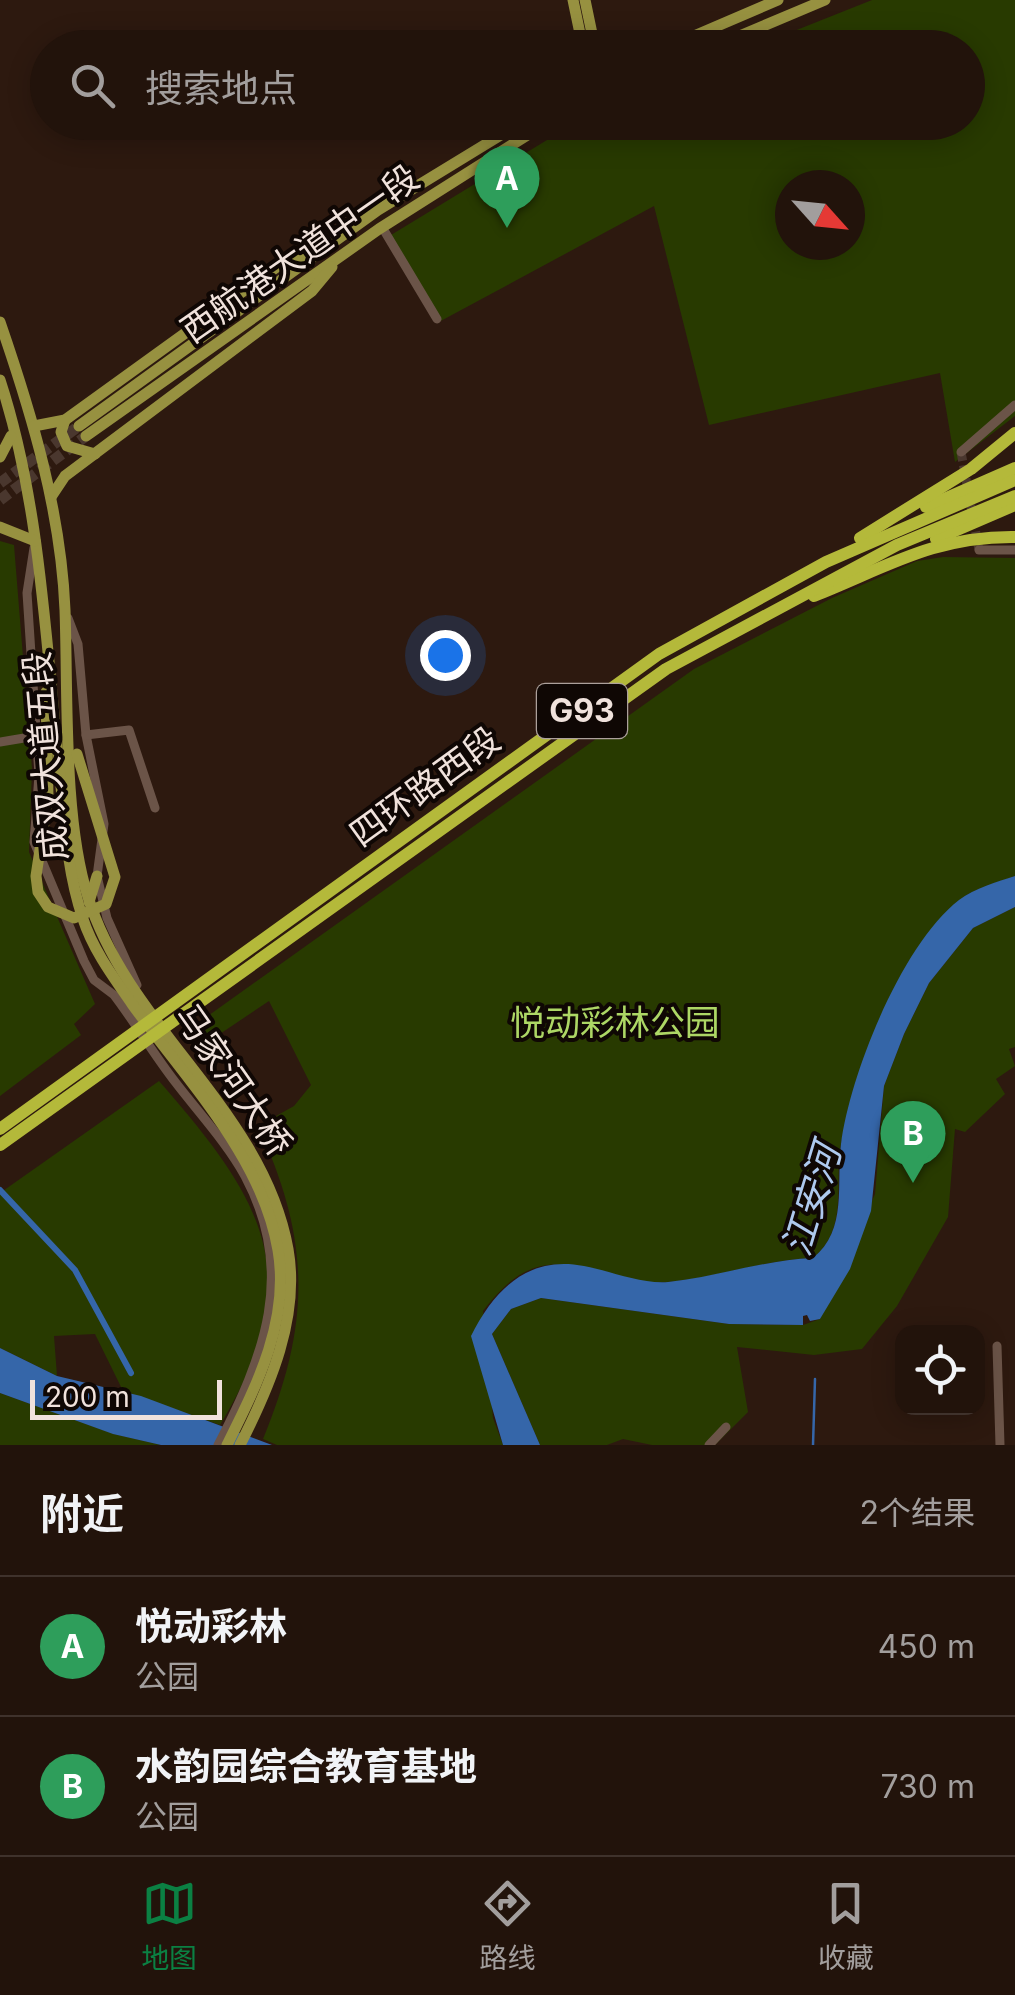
<!DOCTYPE html>
<html lang="zh">
<head>
<meta charset="utf-8">
<style>
  body { margin:0; font-family:Inter,"Noto Sans SC",sans-serif; background:#2a1c14; color:#f1f3f6 }
  .controls { position:absolute; right:30px; bottom:30px; display:grid; overflow:hidden; border-radius:20px; box-shadow:0 5px 25px #0003 }
  .controls button { width:90px; height:90px; display:grid; place-items:center; padding:0; border:0; border-bottom:2px solid #3f322c; background:#22130b; color:#f1f3f6; font:50px sans-serif }
  .compass { position:absolute; left:775px; top:170px; width:90px; height:90px; border-radius:50%; background:#22130b; box-shadow:0 5px 25px #0003; rotate:117deg }
  .scale { position:absolute; left:30px; bottom:25px; width:192px; box-sizing:border-box; padding-left:10px; border:5px solid #f0e2dc; border-top:0; font-size:28px; line-height:35px; white-space:nowrap; color:#f0e2dc; -webkit-text-stroke:8px #0f0704; paint-order:stroke }
  .you { position:absolute; left:445px; top:655px; width:35px; height:35px; margin:-25px; border:8px solid #fff; border-radius:50%; background:#1a73e8; box-shadow:0 0 0 15px #1a73e833 }
  .badge { display:grid; place-items:center; width:65px; height:65px; border-radius:50%; background:#0b8043; color:#fff; font-size:32px; font-weight:700 }
  .pin { position:absolute; translate:-50% -82px; filter:drop-shadow(0 2px 5px #0008) }
  .pin::after { content:''; position:absolute; top:52px; width:35px; height:30px; background:inherit; clip-path:polygon(0 0,100% 0,50% 100%) }
  .list { margin:0; padding:0; list-style:none }
  h2 { display:flex; justify-content:space-between; align-items:center; height:130px; margin:0; padding:0 40px; font-size:42px }
  h2 small { font-size:32px; font-weight:400; color:#a29e9d }
  .list li { display:grid; grid-template-columns:65px 1fr auto; gap:30px; align-items:center; box-sizing:border-box; height:140px; padding:0 40px; border-top:2px solid #3f322c }
  .list b { display:block; font-size:38px; white-space:nowrap }
  .list p { margin:0; font-size:32px; white-space:nowrap; color:#a29e9d }
  .list em { font-size:32px; font-style:normal; color:#a29e9d }
  .icon { flex:none; width:55px; height:55px; fill:none; stroke:currentColor; stroke-width:2; stroke-linecap:round; stroke-linejoin:round }
  .map { position:relative; flex:none; width:1015px; height:1445px; overflow:hidden }
  .search { position:absolute; background:#22130b; box-shadow:0 5px 25px #0003; left:30px; right:30px; top:30px; height:110px; display:flex; align-items:center; gap:25px; box-sizing:border-box; padding:0 35px; border-radius:55px; color:#a29e9d; font-size:38px }
  .sheet { height:410px; background:#22130b }
  nav { display:flex; justify-content:space-around; align-items:center; box-sizing:border-box; height:140px; border-top:2px solid #3f322c; background:#22130b; font-size:28px; color:#a29e9d }
  nav a { display:grid; justify-items:center; gap:5px }
  nav .on { color:#0b8043 }
  .map>svg:first-child { display:block }
  .green { fill:#283a00; fill-rule:evenodd }
  .water { fill:#3566a9 }
  .lines { fill:none; stroke-linecap:round; stroke-linejoin:round }
  .stream { stroke:#3566a9; stroke-width:2.5 }
  .canal { stroke:#3566a9; stroke-width:6 }
  .minor-tunnel { stroke:#4a372e; stroke-width:9; stroke-dasharray:9 4.5; stroke-linecap:butt }
  .major-tunnel { stroke:#4a372e; stroke-width:11; stroke-dasharray:11 5.5; stroke-linecap:butt }
  .minor { stroke:#6b5448; stroke-width:9 }
  .major { stroke:#979140; stroke-width:11 }
  .highway { stroke:#b4b93a; stroke-width:12 }
  .labels { text-anchor:middle; stroke-width:8; stroke-linejoin:round; paint-order:stroke }
  .shield { fill:#0f0704; stroke:#aca09b; stroke-width:2.5 }
  .shield-label { font-size:32px; font-weight:bold; fill:#f0e2dc }
  .street-label { font-size:35px; fill:#f0e2dc; stroke:#0f0704 }
  .park-label { font-size:35px; fill:#add765; stroke:#0f0704 }
  .water-label { font-size:38px; font-style:italic; fill:#aec9ee; stroke:#0f0704 }
</style>
</head>
<body>
<div class="map">
<svg width="1015" height="1445" viewBox="0 0 1015 1445">
  <rect width="100%" height="100%" fill="#2d190f"/>
  <g class="green">
    <path d="M872 0H1015V416L955 462 940 373 709 425 654 206 437 323 391 235 575 123 968 122V48L754 47ZM790 185H850V245H790Z"/>
    <polygon points="0,541 14,545 32,769 29,852 95,1004 74,1024 81,1035 0,1096"/>
    <path d="M943 557 1015 558V876C999 882 980 887 965 896 956 902 948 915 940 924 886 989 857 1062 841 1144 834 1184 849 1229 813 1258 763 1260 716 1278 667 1282 589 1288 549 1223 483 1311L493 1418 503 1445H277L263 1439C311 1322 311 1241 258 1126L294 1106 311 1085 269 1001 205 1044 191 1028 694 669 832 598 917 561Z"/>
    <polygon points="1015,907 1015,1047 1009,1049 1015,1066 996,1079 1005,1094 965,1132 955,1129 948,1217 897,1306 862,1349 814,1355 737,1347 748,1412 715,1445 652,1445 623,1439 607,1445 540,1445 492,1334 511,1309 541,1298 729,1324 803,1325 820,1319 875,1194 884,1086 904,1034 929,983 973,928"/>
    <path d="M159 1081C263 1200 311 1275 220 1425L123 1391 95 1334 54 1336 57 1376 0 1348V1193Z"/>
    <polygon points="0,1393 114,1434 161,1445 0,1445"/>
  </g>
  <g class="water">
    <path d="M1015 876V907L973 928 929 983 904 1034 884 1086 871 1211 850 1269 820 1319 810 1321 807 1315 803 1316V1325L729 1324 541 1298 511 1309 492 1334 540 1445H503L471 1336C494 1290 528 1255 584 1266 611 1271 640 1284 668 1282 716 1277 764 1260 813 1258 848 1230 836 1184 841 1144 850 1074 902 944 959 900 975 888 997 882 1015 876Z"/>
    <polygon points="0,1348 57,1376 141,1396 272,1445 161,1445 113,1434 0,1393"/>
  </g>
  <g class="lines">
    <polyline class="stream" points="813,1445 815,1379"/>
    <polyline class="canal" points="0,1190 75,1270 131,1373"/>
    <polyline class="minor-tunnel" points="961,452 979,550"/>
    <g class="major-tunnel">
      <polyline points="0,483 79,426"/>
      <polyline points="0,500 86,436"/>
    </g>
    <g class="minor">
      <polyline points="382,227 437,319"/>
      <polyline points="961,452 1015,405"/>
      <path d="M34 548 27 593 39 775 34 842 84 961 94 980 114 995C136 1024 154 1055 176 1083 199 1113 227 1143 245 1176 297 1273 264 1356 218 1445"/>
      <polyline points="979,550 1015,550"/>
      <polyline points="68,618 78,644 86,735 104,824 97,876 107,918 137,985"/>
      <polyline points="86,735 129,730 155,808"/>
      <polyline points="0,742 36,736"/>
      <polyline points="997,1346 1000,1445"/>
      <polyline points="709,1445 726,1427"/>
    </g>
    <g class="major">
      <polyline points="573,0 583,48"/>
      <polyline points="585,0 595,48"/>
      <polyline points="666,48 778,0"/>
      <polyline points="711,48 825,0"/>
      <path d="M0 322C32 415 61 511 65 610 68 693 63 819 88 897 129 1029 263 1110 288 1249 300 1317 270 1386 240 1445"/>
      <path d="M0 380C39 499 45 631 58 755 64 810 65 866 83 919 93 950 114 978 132 1004 186 1080 262 1156 278 1250 290 1320 257 1385 227 1445"/>
      <polyline points="65,420 61,432 67,446 95,454"/>
      <polyline points="34,426 65,420 285,261 312,252"/>
      <polyline points="79,426 378,210 522,122"/>
      <polyline points="86,436 379,229 548,122"/>
      <polyline points="0,457 11,436"/>
      <polyline points="51,497 65,476 312,291 332,267"/>
      <polyline points="0,527 35,541"/>
      <polyline points="46,692 48,797 36,876 38,892 48,907 74,918 106,904 115,877 77,754"/>
      <polyline points="89,902 97,876"/>
    </g>
    <g class="highway">
      <polyline points="926,507 1015,468"/>
      <polyline points="860,538 971,469 1015,433"/>
      <polyline points="936,539 1015,505"/>
      <path d="M814 596C887 567 934 536 1015 537"/>
      <polyline points="0,1129 659,654 826,562 1015,480"/>
      <polyline points="0,1145 666,669 897,545 1015,496"/>
    </g>
  </g>
  <g class="labels">
    <rect class="shield" x="537" y="684" width="90" height="54" rx="8"/>
    <g class="shield-label">
      <text x="582" y="722">G93</text>
    </g>
    <g class="street-label">
      <text transform="translate(300 254) rotate(-35)" y="12">西航港大道中一段</text>
      <text transform="translate(46 756) rotate(-95)" y="12">成双大道五段</text>
      <text transform="translate(425 787) rotate(-36)" y="12">四环路西段</text>
      <text transform="translate(233 1080) rotate(55)" y="12">马家河大桥</text>
    </g>
    <g class="park-label">
      <text x="615" y="1035">悦动彩林公园</text>
    </g>
    <g class="water-label">
      <text transform="translate(812 1200) rotate(-73)" y="13">江安河</text>
    </g>
  </g>
</svg>
<div class="controls">
<button><svg class="icon" aria-label="locate" viewBox="0 0 24 24"><circle cx="12" cy="12" r="6"/><path d="M12 2v4M12 18v4M2 12h4M18 12h4"/></svg></button>
</div>
<svg class="compass" viewBox="-18 -18 36 36"><path d="M0-13l5 13h-10z" fill="#e53935"/><path d="M0 13l5-13h-10z" fill="#a29e9d"/></svg>
<div class="scale">200 m</div>
<div class="you"></div>
<div class="pin badge" style="left:507px;top:228px;background:#2e9e5b">A</div>
<div class="pin badge" style="left:913px;top:1183px;background:#2e9e5b">B</div>
<div class="search"><svg class="icon" aria-label="search" viewBox="0 0 24 24"><circle cx="10" cy="10" r="6"/><path d="M15 15l6 6"/></svg>搜索地点</div>
</div>
<section class="sheet">
<h2>附近<small>2个结果</small></h2>
<ul class="list">
<li><span class="badge" style="background:#2e9e5b">A</span><div><b>悦动彩林</b><p>公园</p></div><em>450 m</em></li>
<li><span class="badge" style="background:#2e9e5b">B</span><div><b>水韵园综合教育基地</b><p>公园</p></div><em>730 m</em></li>
</ul>
</section>
<nav>
<a class="on"><svg class="icon" aria-label="map" viewBox="0 0 24 24"><path d="M3 6l6-2 6 2 6-2v14l-6 2-6-2-6 2zM9 4v14M15 6v14"/></svg>地图</a>
<a><svg class="icon" aria-label="directions" viewBox="0 0 24 24"><path d="M12 3l9 9-9 9-9-9zM9 14v-3h6M13 9l2 2-2 2"/></svg>路线</a>
<a><svg class="icon" aria-label="saved" viewBox="0 0 24 24"><path d="M7 4h10v16l-5-4-5 4z"/></svg>收藏</a>
</nav>
</body>
</html>
